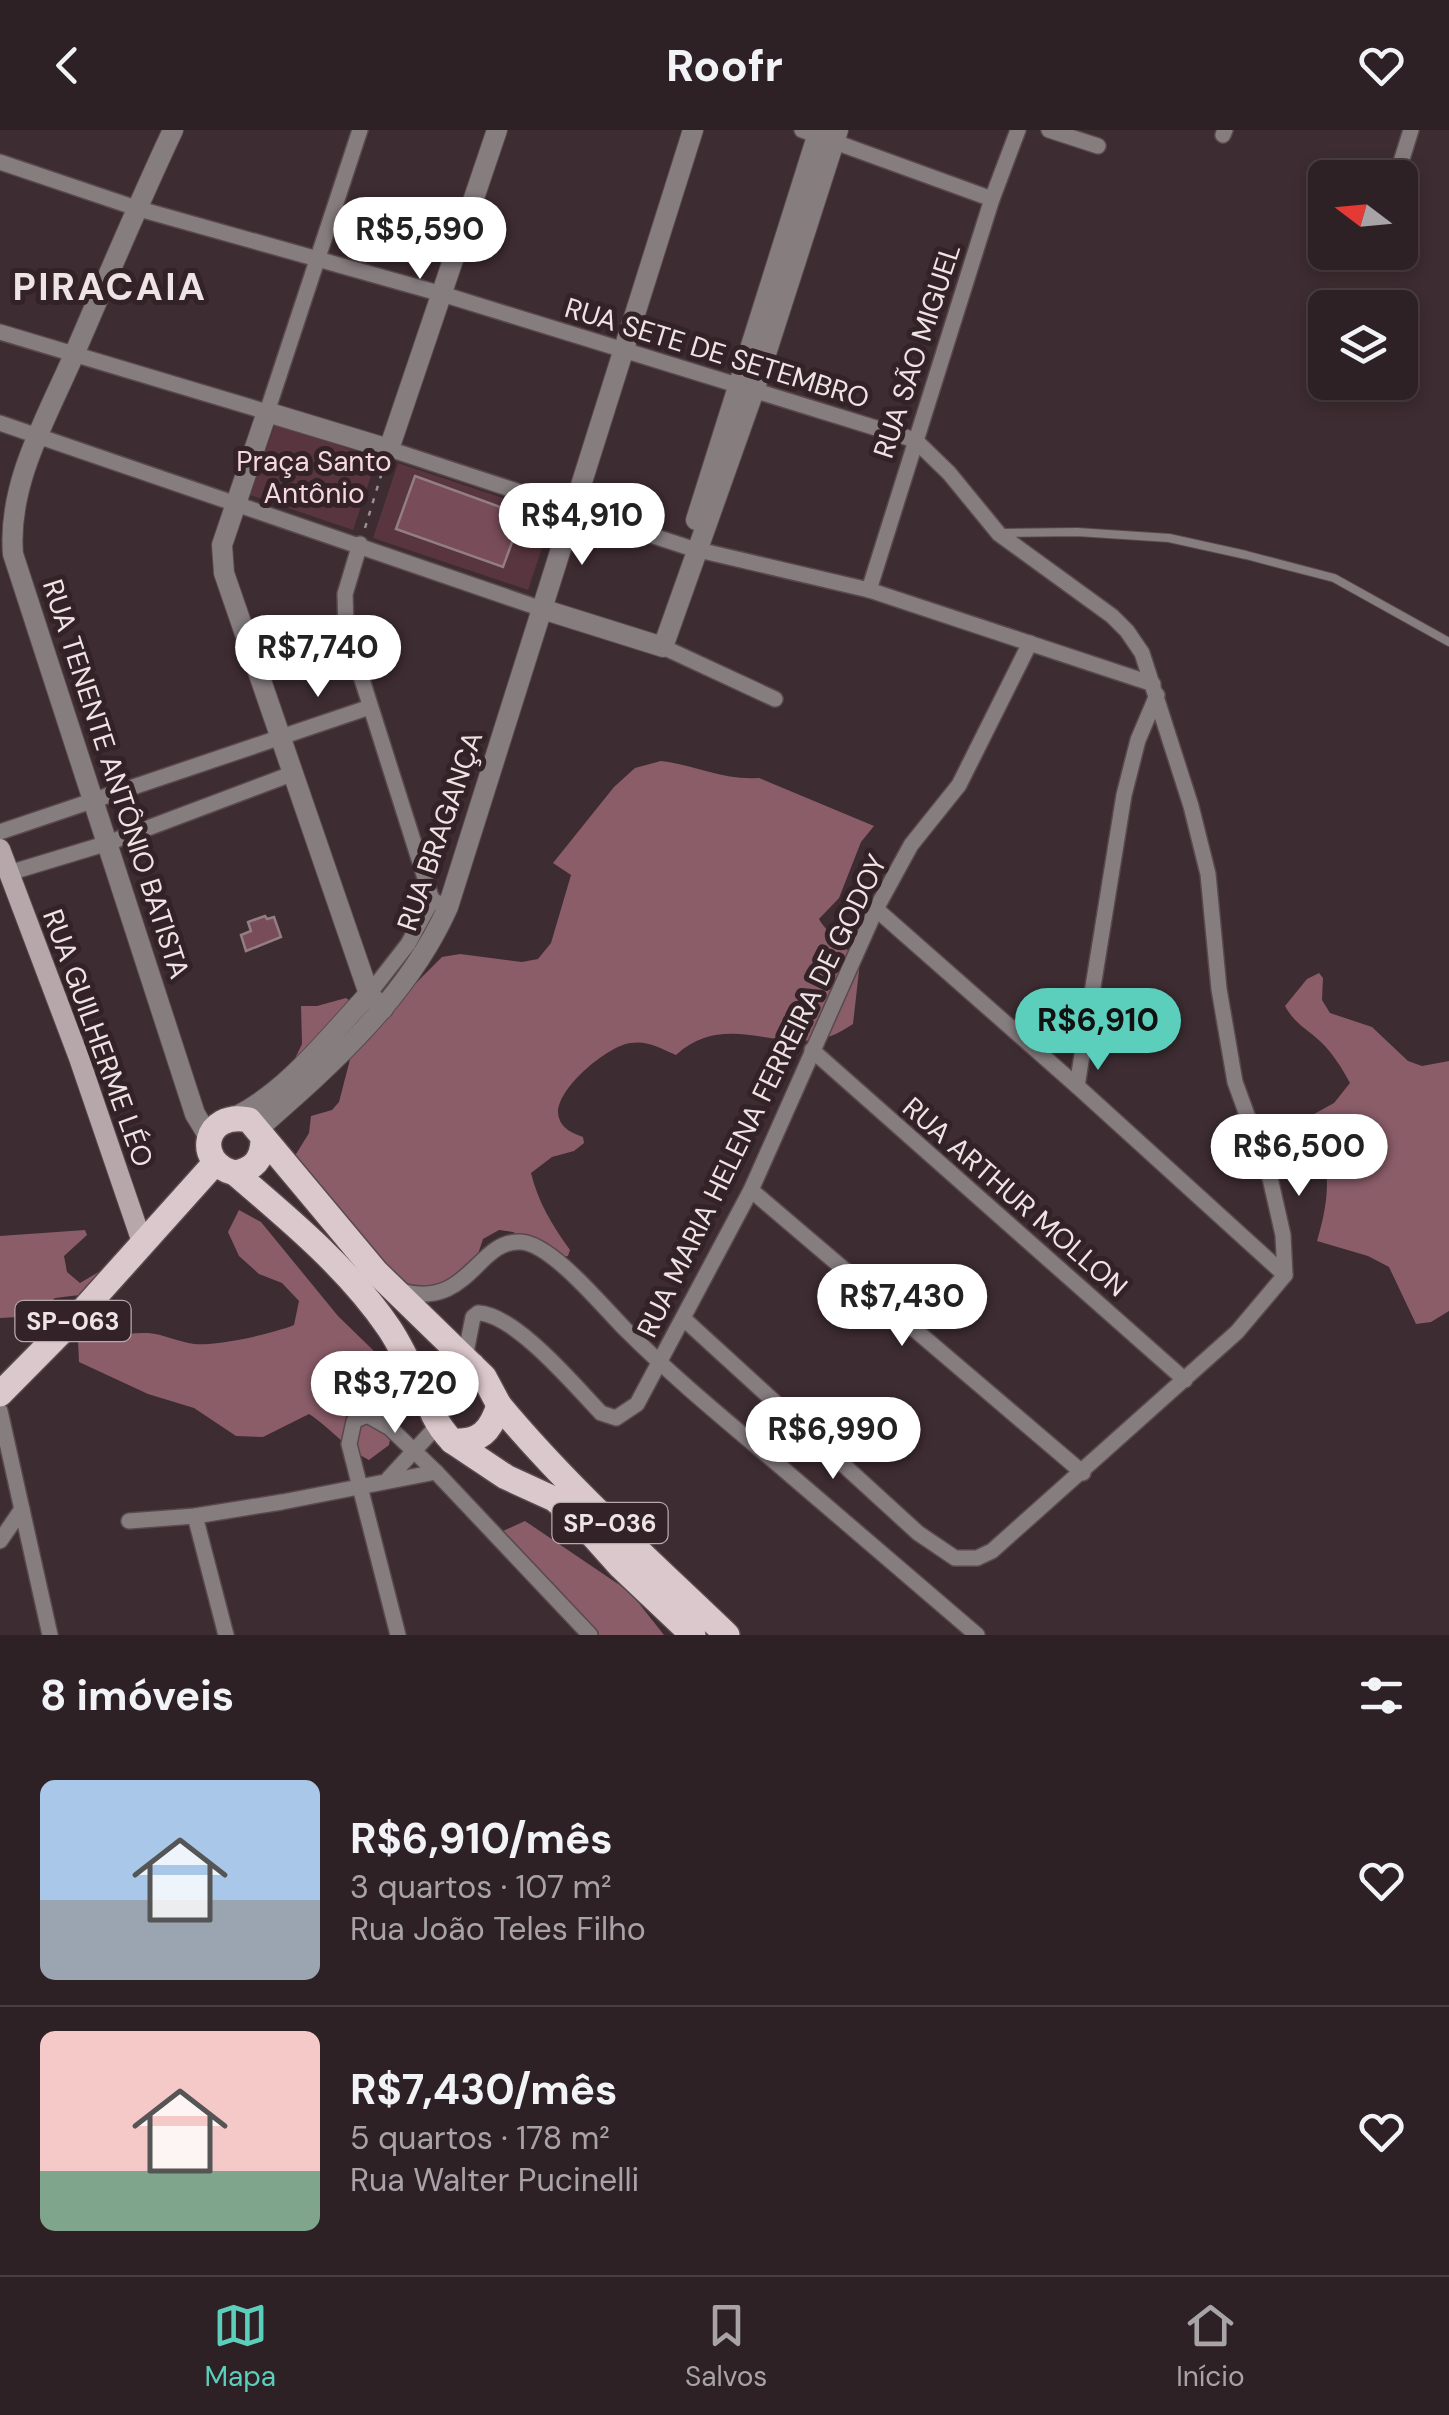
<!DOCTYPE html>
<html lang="pt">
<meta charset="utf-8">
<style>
body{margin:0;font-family:"DM Sans",sans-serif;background:#3a2e32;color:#f1f3f6;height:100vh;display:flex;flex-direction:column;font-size:38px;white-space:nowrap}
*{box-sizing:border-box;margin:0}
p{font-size:32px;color:#a7a3a7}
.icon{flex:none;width:55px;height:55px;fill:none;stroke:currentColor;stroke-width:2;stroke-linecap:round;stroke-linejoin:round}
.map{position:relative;height:1505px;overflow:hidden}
.sheet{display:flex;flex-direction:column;background:#2e2125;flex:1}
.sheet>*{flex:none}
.needle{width:65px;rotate:286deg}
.tools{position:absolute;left:1308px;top:30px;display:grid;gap:20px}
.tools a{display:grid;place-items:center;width:110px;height:110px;border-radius:15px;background:#2e2125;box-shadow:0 5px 15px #0003,0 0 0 2px #493e42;font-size:50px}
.price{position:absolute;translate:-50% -85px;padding:0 22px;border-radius:35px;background:#fff;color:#222;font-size:32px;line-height:65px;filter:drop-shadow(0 2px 5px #0008)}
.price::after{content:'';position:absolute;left:50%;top:60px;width:30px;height:22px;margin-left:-15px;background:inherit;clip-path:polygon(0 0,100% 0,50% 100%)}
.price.selected{background:#5bcebc;color:#111}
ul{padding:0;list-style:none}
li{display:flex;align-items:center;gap:30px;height:250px;padding:0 40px}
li+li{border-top:2px solid #493e42}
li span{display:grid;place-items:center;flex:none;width:280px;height:200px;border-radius:15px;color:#555}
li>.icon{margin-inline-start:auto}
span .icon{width:120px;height:120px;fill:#fffc;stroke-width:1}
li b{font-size:42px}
h2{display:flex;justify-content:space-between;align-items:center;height:120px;padding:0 40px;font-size:42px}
header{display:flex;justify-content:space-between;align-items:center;height:130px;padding:0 40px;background:#2e2125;font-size:45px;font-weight:700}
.tabs{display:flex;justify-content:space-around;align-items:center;height:140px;border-top:2px solid #493e42;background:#2e2125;font-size:28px;color:#a7a3a7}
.tabs a{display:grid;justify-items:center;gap:5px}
.tabs .selected{color:#5bcebc}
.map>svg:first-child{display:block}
.green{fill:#58353f}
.forest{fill:#8a5d69}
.building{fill:#784c59;stroke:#927e83;stroke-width:2.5}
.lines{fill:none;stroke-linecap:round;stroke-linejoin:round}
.service-casing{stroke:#59494e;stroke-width:10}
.minor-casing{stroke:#59494e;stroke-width:18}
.tertiary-casing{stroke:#59494e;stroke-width:22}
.secondary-casing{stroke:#59494e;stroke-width:22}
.primary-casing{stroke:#59494e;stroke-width:28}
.path{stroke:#9b8e91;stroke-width:2.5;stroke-dasharray:5 8;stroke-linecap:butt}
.service{stroke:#867d7f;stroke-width:8}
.minor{stroke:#867d7f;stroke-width:15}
.tertiary{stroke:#867d7f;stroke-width:20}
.secondary{stroke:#b6a7ab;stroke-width:20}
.primary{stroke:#dbc8cc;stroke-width:25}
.labels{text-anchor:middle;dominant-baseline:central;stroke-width:10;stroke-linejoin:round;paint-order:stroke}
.shield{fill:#332227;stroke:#b6a9ac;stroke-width:2.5}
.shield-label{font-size:25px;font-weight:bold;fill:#eee3e5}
.street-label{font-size:28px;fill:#eee3e5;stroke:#332227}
.park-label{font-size:28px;fill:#f7d8e0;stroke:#332227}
.district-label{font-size:38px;font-weight:bold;letter-spacing:2.5px;fill:#eee3e5;stroke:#332227}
</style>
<header><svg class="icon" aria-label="back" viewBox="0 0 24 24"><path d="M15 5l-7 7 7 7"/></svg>Roofr<svg class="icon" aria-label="heart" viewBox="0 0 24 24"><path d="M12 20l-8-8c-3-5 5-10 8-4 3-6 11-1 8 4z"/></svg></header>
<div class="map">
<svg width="1449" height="1505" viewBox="0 0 1449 1505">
<rect width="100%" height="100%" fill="#3d2c31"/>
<g class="green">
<polygon points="275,294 377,328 353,400 250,365"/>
<polygon points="398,333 553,385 528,460 373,408"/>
</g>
<g class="forest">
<path d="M661,631C695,635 726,651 759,648L874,696L861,712L839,768L819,789C825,801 849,820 860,832L853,894C846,898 839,903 831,906C779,925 726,879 676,925C662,919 647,910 631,913C608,915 550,963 559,988C562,999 573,1003 583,1007L584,1013L574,1021L552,1027L531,1043C538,1072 552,1095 570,1120L568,1126L560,1127L513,1102L499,1100L483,1109L475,1133L427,1161L401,1157L293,1029L309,1003L311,986L332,980L339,972L354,914L286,947L302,914L301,876H317L346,868L372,887L381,888L442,827L460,824L522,832L538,829L551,813L571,745L553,733L614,657L635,638Z"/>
<path d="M1319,843L1323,848L1322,870L1330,883L1372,897L1408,931L1422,936L1449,931V1181L1431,1192L1416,1194L1389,1137L1368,1126L1317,1111C1333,1057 1328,1036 1314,984L1334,973L1350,953C1342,938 1333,924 1321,912C1307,899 1295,894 1285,876L1307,849Z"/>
<path d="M239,1080L261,1092L338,1186L375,1222L398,1268L389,1315L369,1330C344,1317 332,1299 309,1284L263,1307L236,1306L194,1278L148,1264L79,1232L78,1210C102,1210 125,1202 148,1203C163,1204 179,1212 194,1214C217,1216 272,1204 294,1195L299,1171L282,1153L259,1144L239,1126L228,1102Z"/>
<polygon points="85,1100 87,1105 64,1126 67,1142 80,1153 107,1137 96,1163 55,1168 36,1186 0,1188 0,1106"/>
<polygon points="525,1391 630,1462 664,1505 590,1505 507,1425 503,1401"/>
</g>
<g class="building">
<polygon points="415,346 522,385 503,437 396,399"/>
<polygon points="265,786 267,789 274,787 281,807 246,821 241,805 251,801 248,792"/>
</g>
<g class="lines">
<defs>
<polyline id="service" points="1003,403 1077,402 1169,408 1246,425 1334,448 1449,512"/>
<g id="minor">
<polyline points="802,0 992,69"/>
<polyline points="1049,0 1098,16"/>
<polyline points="1223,5 1225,0"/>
<polyline points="0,32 136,78 442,164 915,310 949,343 999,404 1112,486 1127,501 1142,523 1191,676 1208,744 1219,859 1235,952 1270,1048 1283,1105 1285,1145 1237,1202 992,1421 977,1428 955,1428 918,1403 684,1189"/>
<polyline points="1396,48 1411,0"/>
<polyline points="0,202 267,282 360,0"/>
<polyline points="0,293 542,479"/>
<polyline points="389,319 690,418 869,460 1153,554"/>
<polyline points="360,414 345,464 346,499 432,770 448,777"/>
<polyline points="869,460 992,69 1018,0"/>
<polyline points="663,517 775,569"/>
<polyline points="0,702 370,577"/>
<polyline points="9,743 108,713 294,643"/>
<polyline points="876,779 1077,956 1285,1145"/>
<polyline points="369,864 408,814 432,770"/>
<polyline points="812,920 1185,1250"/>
<polyline points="1077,956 1124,665 1138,610 1157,565"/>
<polyline points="751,1060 1083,1343"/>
<path d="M401,1161C469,1180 477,1109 521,1112C552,1114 603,1177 625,1199C672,1246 723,1288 774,1331C841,1389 909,1447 977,1505"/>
<path d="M465,1227L473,1187L478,1183C515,1184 575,1256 601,1283L616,1288L637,1274L751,1060L876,779L911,715L959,655L1030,513"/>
<polyline points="0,1281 50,1505"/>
<polyline points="389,1348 437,1296"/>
<polyline points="195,1386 226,1505"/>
<polyline points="129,1391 195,1386 282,1372 436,1342"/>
<polyline points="0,1411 22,1379"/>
<polyline points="398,1505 349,1314 354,1291 367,1285 390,1298 436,1342 590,1505"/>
</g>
<g id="tertiary">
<path d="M173,0C139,72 108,146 76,220C49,284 7,352 13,424L195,984L209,1007"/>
<polyline points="696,390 819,0"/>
<polyline points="542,479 663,517 754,261 838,0"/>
<polyline points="383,879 369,864 224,443 222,415 267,282 389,319 497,0"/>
<path d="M235,987C289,960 328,907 369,864"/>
<path d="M259,998C332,934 408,867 448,777L693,0"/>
</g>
<polyline id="secondary" points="0,719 79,928 143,1115"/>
<g id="primary">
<path d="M263,1011C262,1030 254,1039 235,1043C193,1033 204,980 249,990L376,1142L484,1247L499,1275C491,1301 480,1313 452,1311C421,1279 413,1232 472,1235"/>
<path d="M235,1043C289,1089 349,1139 389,1198C405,1222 416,1249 428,1275"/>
<polyline points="0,1264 84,1179 215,1033"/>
<path d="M499,1275C568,1358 649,1430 727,1505"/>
<polyline points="452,1311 506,1347 554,1369 578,1389 620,1436 693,1505"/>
</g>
</defs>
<use href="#service" class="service-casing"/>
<use href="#minor" class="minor-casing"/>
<use href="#tertiary" class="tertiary-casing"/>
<use href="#secondary" class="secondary-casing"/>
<use href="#primary" class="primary-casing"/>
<polyline class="path" points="365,398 383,339"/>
<use href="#service" class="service"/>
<use href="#minor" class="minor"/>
<use href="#tertiary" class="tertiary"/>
<use href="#secondary" class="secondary"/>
<use href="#primary" class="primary"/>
</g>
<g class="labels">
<g class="shield">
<rect x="15.5" y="1171" width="115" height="40" rx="8"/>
<rect x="552.5" y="1373" width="115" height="40" rx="8"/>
</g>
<g class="shield-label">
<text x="73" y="1191">SP-063</text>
<text x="610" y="1393">SP-036</text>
</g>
<g class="street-label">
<text transform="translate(917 221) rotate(-72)">RUA SÃO MIGUEL</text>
<text transform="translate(717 223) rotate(17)">RUA SETE DE SETEMBRO</text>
<text transform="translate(116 649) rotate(72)">RUA TENENTE ANTÔNIO BATISTA</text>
<text transform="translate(440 701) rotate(-71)">RUA BRAGANÇA</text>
<text transform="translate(98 908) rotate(70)">RUA GUILHERME LÉO</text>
<text transform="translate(762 966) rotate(-64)">RUA MARIA HELENA FERREIRA DE GODOY</text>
<text transform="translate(1015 1067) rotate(41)">RUA ARTHUR MOLLON</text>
</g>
<g class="park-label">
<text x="314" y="331">Praça Santo<tspan x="314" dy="32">Antônio</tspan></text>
</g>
<g class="district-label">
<text x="110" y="157">PIRACAIA</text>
</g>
</g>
</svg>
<div class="tools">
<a><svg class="needle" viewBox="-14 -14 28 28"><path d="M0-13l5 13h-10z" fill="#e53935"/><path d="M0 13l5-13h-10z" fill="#a7a3a7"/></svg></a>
<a><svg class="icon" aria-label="layers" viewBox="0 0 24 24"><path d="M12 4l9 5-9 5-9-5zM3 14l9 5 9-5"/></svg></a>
</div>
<b class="price" style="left:420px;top:152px">R$5,590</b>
<b class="price" style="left:582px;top:438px">R$4,910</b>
<b class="price" style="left:318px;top:570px">R$7,740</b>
<b class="price selected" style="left:1098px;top:943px">R$6,910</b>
<b class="price" style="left:1299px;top:1069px">R$6,500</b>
<b class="price" style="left:902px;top:1219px">R$7,430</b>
<b class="price" style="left:395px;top:1306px">R$3,720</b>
<b class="price" style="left:833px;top:1352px">R$6,990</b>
</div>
<section class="sheet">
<h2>8 imóveis<svg class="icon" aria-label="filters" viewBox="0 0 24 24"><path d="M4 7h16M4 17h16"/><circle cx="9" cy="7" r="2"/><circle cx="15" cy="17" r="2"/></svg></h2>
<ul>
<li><span style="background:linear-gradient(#a9c7e8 60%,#9aa5b1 0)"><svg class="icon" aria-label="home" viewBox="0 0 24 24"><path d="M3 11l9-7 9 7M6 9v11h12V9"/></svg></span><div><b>R$6,910/mês</b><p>3 quartos · 107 m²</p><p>Rua João Teles Filho</p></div><svg class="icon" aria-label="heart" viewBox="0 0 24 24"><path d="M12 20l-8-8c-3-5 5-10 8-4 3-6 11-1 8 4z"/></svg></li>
<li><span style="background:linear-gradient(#f6c9c9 70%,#7fa58c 0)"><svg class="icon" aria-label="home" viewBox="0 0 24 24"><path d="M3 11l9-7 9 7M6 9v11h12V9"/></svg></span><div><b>R$7,430/mês</b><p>5 quartos · 178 m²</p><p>Rua Walter Pucinelli</p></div><svg class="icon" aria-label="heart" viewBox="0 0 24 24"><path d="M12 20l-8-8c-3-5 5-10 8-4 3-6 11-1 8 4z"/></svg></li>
</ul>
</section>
<nav class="tabs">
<a class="selected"><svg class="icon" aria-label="map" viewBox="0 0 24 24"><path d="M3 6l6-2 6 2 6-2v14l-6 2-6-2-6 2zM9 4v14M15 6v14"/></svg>Mapa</a>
<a><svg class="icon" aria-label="saved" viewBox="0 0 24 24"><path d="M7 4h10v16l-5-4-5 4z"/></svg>Salvos</a>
<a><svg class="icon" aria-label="home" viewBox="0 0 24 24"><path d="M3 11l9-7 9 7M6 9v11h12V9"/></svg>Início</a>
</nav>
